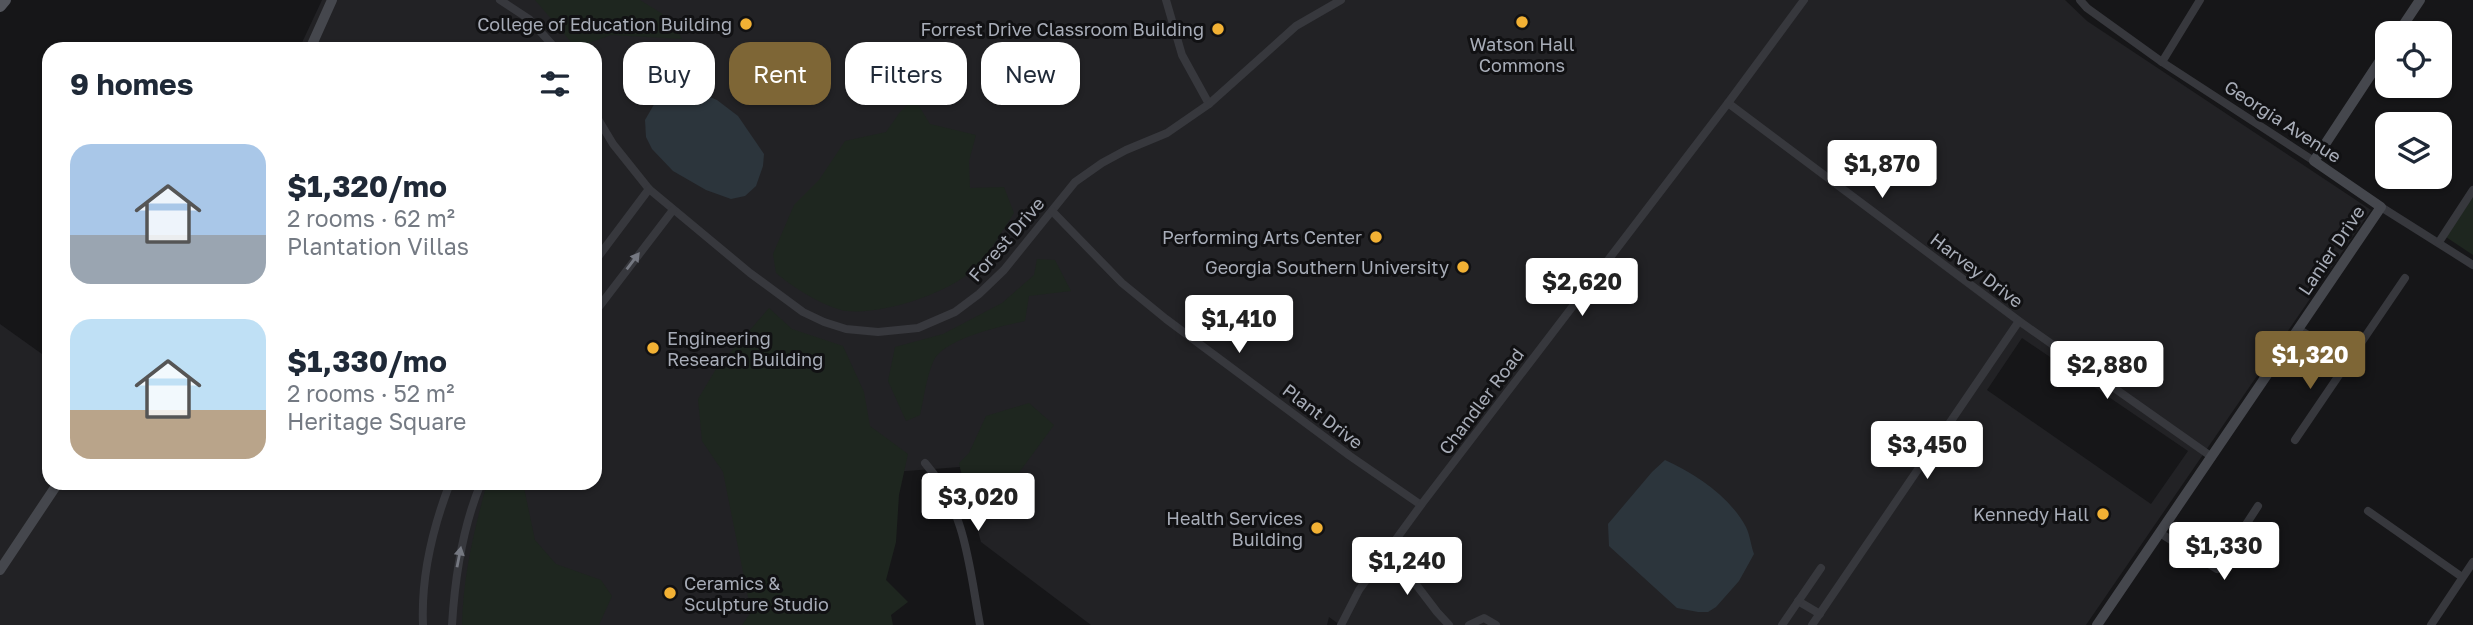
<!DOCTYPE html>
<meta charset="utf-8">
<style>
body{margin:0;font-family:"Golos Text",sans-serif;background:#f6f6f7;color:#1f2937;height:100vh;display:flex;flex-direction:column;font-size:26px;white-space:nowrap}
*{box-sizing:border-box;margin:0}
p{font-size:23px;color:#747a83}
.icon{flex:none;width:38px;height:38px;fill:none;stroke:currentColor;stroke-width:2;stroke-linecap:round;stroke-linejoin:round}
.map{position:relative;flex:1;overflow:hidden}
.side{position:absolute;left:42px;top:42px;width:560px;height:448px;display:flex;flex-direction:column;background:#fff;border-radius:21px;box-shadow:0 2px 5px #0004}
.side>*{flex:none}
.hud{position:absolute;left:623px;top:42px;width:665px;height:63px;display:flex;gap:14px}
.buttons{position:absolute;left:2375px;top:21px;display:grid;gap:14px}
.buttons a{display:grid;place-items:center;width:77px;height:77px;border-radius:14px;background:#fff;box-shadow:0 2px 5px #0004;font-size:35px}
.price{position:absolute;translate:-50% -60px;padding:0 16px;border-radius:7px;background:#fff;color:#222;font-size:23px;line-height:46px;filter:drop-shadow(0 2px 4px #0008)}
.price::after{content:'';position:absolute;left:50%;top:42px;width:21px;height:16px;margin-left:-10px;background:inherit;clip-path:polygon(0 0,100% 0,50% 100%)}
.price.selected{background:#7e6636;color:#fff}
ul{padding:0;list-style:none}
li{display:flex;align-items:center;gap:21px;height:175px;padding:0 28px}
li span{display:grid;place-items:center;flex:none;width:196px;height:140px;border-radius:21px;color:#555}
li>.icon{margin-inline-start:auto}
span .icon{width:84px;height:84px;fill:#fffc;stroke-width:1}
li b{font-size:30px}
h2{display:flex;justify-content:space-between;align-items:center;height:84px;padding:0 28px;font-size:30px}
.chip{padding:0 24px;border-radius:21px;background:#fff;box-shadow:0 2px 5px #0004;font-size:24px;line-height:63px}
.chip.selected{background:#7e6636;color:#fff}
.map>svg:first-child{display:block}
.built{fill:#222225;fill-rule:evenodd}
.green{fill:#1e261f}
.water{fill:#2c353c}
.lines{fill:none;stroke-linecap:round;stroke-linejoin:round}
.street{stroke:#37383d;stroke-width:8}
.secondary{stroke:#45474d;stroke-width:10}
.primary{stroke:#53555c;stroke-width:12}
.oneway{fill:#757881}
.poi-dot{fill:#f2b134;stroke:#111113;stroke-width:2.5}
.labels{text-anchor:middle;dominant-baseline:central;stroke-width:6;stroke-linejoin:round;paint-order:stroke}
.poi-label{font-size:18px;fill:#a8adb8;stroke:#111113;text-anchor:end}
.street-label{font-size:18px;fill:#a8adb8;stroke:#111113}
</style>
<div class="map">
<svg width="2473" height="625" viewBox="0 0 2473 625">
<rect width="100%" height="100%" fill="#161618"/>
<path class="built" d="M322,0H2065L2087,21L2371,210L2086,625H1340L1329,617L1327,625H1091L981,542L960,467L825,477L819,625H0V324L49,359V483H595V49H299ZM2022,338L2188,451L2151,504L1987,390Z"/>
<g class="green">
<polygon points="535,0 640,0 661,13 676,28 682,39 611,35 581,46 571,42"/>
<path d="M914,98L930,124L976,135L969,161L970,188L1004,187L1014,213C1002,231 988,256 973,270C947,294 881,315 847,311C827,309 791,286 776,273L773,254L794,205L819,180L845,141L886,132L900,112Z"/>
<polygon points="2473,197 2473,255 2446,237"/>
<path d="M1037,259L1055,260L1071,291L1029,296L1025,321C1002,326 942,339 933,362C926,379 924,398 920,415L906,421L888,381L895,347L943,334L1002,303L1034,275Z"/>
<polygon points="769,308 792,329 843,346 864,392 870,426 908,454 899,495 896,542 886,580 908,602 891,615 893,625 742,625 751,612 723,472 702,441 698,399 716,369"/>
<polygon points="1029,403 1054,425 980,526 970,510 959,463 969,453 986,416"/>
<path d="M487,483H523L535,540L556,564L601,580L612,596L599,625H462C463,576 474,530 487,483Z"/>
</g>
<g class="water">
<polygon points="695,91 717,100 738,116 764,154 763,166 756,186 745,196 731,199 706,190 673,171 652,149 646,137 645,120 656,101 664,96"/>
<path d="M1665,460C1696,474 1730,497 1746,527C1750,535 1751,546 1754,554L1739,581L1716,607L1708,612H1698L1677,608L1609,546L1608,524L1652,472Z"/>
</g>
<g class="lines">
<g class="street">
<polyline points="500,0 529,19 556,49"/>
<polyline points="1166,0 1182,55 1209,104"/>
<polyline points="2080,0 2087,8 2162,62 2314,161"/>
<polyline points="2162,62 2200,0"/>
<polyline points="1728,103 2019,321 2212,457"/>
<polyline points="595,114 613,144 649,189 750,273 803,312 824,322 846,329 878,332 918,328 955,312 979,294 1004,270 1075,182 1102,163 1126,150 1167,133 1209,104 1296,26 1341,0"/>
<polyline points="2381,207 2473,265"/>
<polyline points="1052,211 1122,283 1166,319 1350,456 1421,505"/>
<polyline points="2439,242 2473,190"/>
<polyline points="595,261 649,189"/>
<polyline points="595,312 673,210"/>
<polyline points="2298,329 2348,359"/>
<polyline points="2295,440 2405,278"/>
<path d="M925,463C966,510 969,566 980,625"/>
<polyline points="2368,511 2462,577"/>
<polyline points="2160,533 2217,569 2258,506"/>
<polyline points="1389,549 1437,612 1449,625"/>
<polyline points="1798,601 1820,614"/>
<path d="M423,625C421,578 433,527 450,483"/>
<path d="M452,625C455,576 462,528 481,483"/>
<polyline points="1341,625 1359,590 1421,505 1728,103 1804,0"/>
<polyline points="1469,625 1484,618 1496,625"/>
<polyline points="1782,625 1821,568"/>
<polyline points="1812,625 2019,321"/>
<polyline points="2431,625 2473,562"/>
</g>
<g class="secondary">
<polyline points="2398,33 2420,0"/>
<polyline points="310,49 332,0"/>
<polyline points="0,570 58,483"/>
<polyline points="2097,625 2381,207 2314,161 2387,50"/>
</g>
<polyline class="primary" points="0,6 5,0"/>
</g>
<defs><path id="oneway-solid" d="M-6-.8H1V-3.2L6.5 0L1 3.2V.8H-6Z" transform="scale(1.75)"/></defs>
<g class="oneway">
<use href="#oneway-solid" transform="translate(633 261) rotate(-53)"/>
<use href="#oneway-solid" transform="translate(459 557) rotate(-79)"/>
</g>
<g class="poi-dot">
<circle cx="1522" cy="22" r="7"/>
<circle cx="746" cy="24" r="7"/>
<circle cx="1218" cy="29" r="7"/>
<circle cx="1376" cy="237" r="7"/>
<circle cx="1463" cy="267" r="7"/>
<circle cx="653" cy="348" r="7"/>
<circle cx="2103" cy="514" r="7"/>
<circle cx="1317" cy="528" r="7"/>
<circle cx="670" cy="593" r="7"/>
</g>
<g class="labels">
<g class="poi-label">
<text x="732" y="24">College of Education Building</text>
<text x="1204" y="29">Forrest Drive Classroom Building</text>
<text x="1522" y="44" text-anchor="middle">Watson Hall<tspan x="1522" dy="21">Commons</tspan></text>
<text x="1362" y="237">Performing Arts Center</text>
<text x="1449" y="267">Georgia Southern University</text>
<text x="667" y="338" text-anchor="start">Engineering<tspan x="667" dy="21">Research Building</tspan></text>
<text x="2089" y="514">Kennedy Hall</text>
<text x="1303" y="518">Health Services<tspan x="1303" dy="21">Building</tspan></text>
<text x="684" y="583" text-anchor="start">Ceramics &amp;<tspan x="684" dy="21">Sculpture Studio</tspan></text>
</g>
<g class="street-label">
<text transform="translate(2283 121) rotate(33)">Georgia Avenue</text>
<text transform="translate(1006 239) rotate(-49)">Forest Drive</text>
<text transform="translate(2331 250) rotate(-56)">Lanier Drive</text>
<text transform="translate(1977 270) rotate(37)">Harvey Drive</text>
<text transform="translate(1481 401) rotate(-53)">Chandler Road</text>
<text transform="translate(1323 416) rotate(37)">Plant Drive</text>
</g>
</g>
</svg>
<div class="buttons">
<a><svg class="icon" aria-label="locate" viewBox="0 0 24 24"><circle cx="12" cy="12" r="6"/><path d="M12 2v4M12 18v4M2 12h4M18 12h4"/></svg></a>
<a><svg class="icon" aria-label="layers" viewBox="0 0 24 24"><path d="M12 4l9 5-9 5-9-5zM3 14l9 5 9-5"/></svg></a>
</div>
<b class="price" style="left:1882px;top:200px">$1,870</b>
<b class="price" style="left:1582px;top:318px">$2,620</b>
<b class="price" style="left:1239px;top:355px">$1,410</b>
<b class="price selected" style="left:2310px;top:391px">$1,320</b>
<b class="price" style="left:2107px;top:401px">$2,880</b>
<b class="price" style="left:1927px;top:481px">$3,450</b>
<b class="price" style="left:978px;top:533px">$3,020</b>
<b class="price" style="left:2224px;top:582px">$1,330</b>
<b class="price" style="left:1407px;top:597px">$1,240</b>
<div class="hud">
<a class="chip">Buy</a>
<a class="chip selected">Rent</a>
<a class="chip">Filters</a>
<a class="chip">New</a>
</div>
<section class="side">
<h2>9 homes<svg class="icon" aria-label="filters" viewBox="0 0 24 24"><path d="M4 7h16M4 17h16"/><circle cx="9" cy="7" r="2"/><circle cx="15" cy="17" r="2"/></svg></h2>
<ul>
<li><span style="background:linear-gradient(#a9c7e8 65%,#9aa5b1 0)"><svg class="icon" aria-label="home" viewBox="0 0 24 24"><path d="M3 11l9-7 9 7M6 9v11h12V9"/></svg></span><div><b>$1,320/mo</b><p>2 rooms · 62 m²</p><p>Plantation Villas</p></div></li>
<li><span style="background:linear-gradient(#bfe0f5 65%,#b9a48a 0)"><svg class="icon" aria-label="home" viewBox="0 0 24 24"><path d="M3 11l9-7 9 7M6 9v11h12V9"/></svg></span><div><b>$1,330/mo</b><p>2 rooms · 52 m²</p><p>Heritage Square</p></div></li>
</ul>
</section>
</div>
